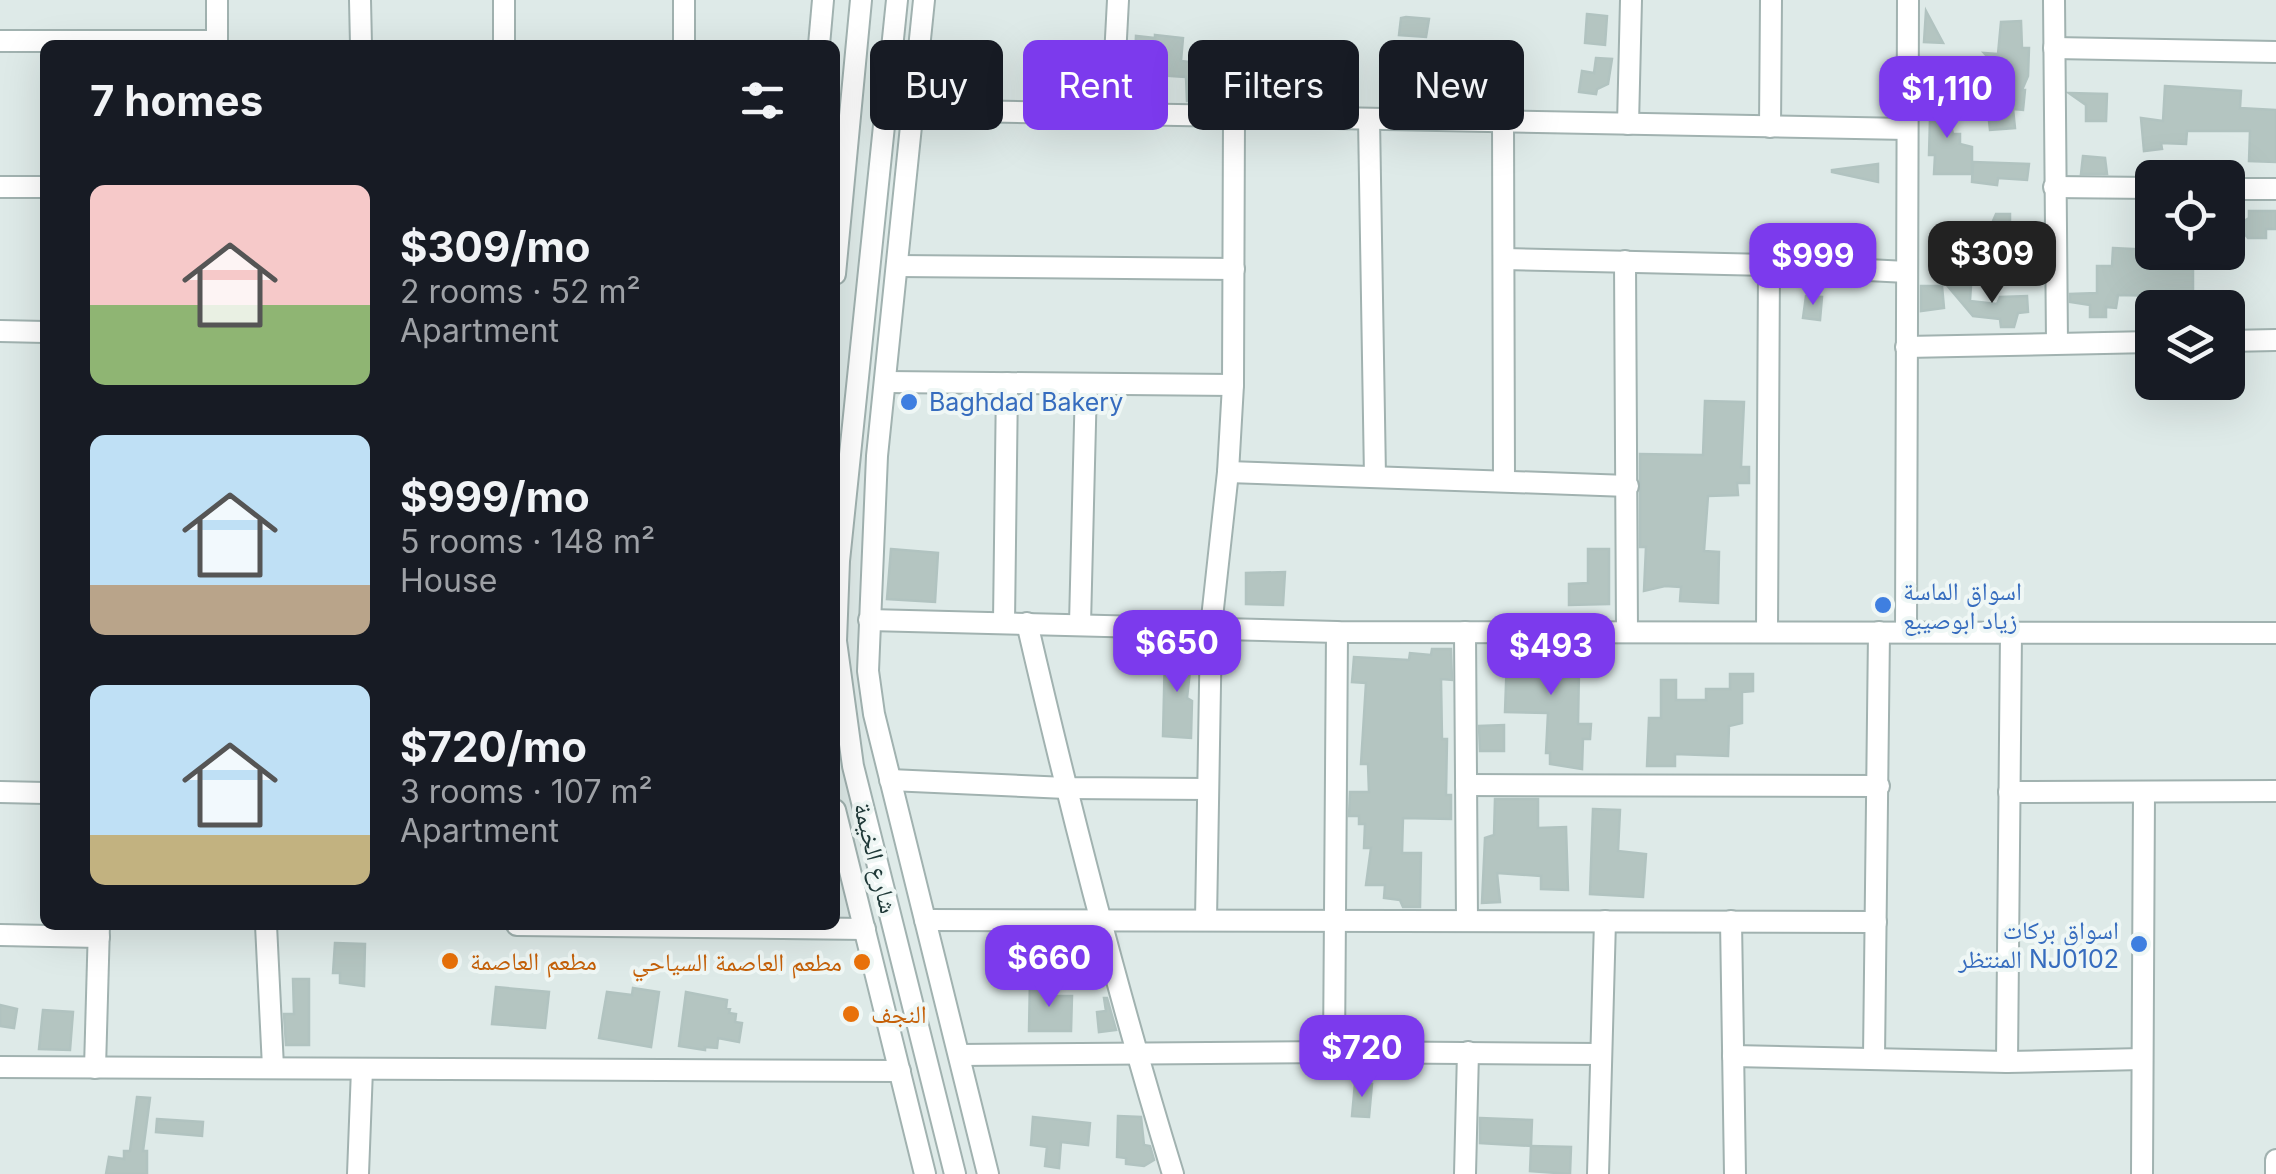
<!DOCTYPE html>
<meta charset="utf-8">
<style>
body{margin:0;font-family:Inter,"Noto Naskh Arabic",sans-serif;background:#20242c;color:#f1f3f6;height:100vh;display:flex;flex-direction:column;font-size:38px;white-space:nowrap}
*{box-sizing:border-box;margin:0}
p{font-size:32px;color:#9ea1a6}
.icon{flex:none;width:55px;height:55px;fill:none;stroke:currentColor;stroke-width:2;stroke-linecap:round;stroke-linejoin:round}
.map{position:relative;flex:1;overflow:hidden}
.panel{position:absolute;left:40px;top:40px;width:800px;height:890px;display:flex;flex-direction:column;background:#171b24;border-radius:15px;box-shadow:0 10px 40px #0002}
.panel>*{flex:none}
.guide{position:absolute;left:870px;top:40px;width:950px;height:90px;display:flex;gap:20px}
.fabs{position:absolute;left:2135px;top:160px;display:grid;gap:20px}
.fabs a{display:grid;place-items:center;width:110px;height:110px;border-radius:15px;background:#171b24;box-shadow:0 10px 40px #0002;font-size:50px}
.price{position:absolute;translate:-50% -85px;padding:0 22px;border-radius:20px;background:#7c3aed;color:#fff;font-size:32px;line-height:65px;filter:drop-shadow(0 2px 5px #0008)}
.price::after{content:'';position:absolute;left:50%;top:60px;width:30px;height:22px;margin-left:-15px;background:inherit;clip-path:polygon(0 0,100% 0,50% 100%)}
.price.current{background:#222;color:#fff}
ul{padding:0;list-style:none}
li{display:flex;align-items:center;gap:30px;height:250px;padding:0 50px}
li span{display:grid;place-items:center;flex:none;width:280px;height:200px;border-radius:15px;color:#555}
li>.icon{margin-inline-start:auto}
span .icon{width:120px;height:120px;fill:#fffc;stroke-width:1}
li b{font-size:42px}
h2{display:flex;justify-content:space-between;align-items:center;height:120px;padding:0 50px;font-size:42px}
.chip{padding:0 35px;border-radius:15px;background:#171b24;box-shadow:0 10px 40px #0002;font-size:35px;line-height:90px}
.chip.current{background:#7c3aed;color:#fff}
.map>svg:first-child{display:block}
.building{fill:#b4c5c1;stroke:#b1c3c0;stroke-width:2.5}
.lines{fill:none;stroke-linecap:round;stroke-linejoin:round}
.minor-casing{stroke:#a1b2b0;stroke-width:24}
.minor{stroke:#fff;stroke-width:20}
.shop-dot{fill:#3f7fe0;stroke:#eff7f5;stroke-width:4}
.food-dot{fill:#e8710a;stroke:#eff7f5;stroke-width:4}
.labels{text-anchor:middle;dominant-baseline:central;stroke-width:8;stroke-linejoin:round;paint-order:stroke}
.shop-label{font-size:25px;fill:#366cbe;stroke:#eff7f5;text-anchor:start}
.street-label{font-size:25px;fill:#203a39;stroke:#eff7f5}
.food-label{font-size:25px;fill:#c56008;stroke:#eff7f5;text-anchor:start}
</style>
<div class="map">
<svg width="2276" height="1174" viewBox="0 0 2276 1174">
<rect width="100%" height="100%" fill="#deeae8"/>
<g class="building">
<polygon points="1926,11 1943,43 1924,42"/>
<polygon points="1587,14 1607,16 1605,45 1585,43"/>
<polygon points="1406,17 1429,19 1426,37 1399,35 1401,18"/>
<polygon points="2021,21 2022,48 2029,48 2028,76 2022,90 2025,90 2023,110 2013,109 2015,128 1990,130 1987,102 2008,103 2010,81 1984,53 1998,54 2001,22"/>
<polygon points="1155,35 1183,38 1181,61 1209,64 1208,72 1230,75 1229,102 1187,101 1186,77 1155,75 1153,86 1134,83 1136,36 1155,38"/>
<polygon points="1596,58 1612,59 1608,84 1597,89 1596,94 1579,92 1582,71 1594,73"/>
<polygon points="1936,78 1940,78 1953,134 1960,134 1960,144 1972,147 1972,174 1934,174 1935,155 1929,155 1930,119 1933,119"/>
<polygon points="1414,82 1428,84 1426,106 1412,106"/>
<polygon points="2165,86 2241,91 2240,108 2276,110 2276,162 2249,161 2250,131 2187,131 2186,144 2161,143 2162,149 2144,151 2141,118 2163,121"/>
<polygon points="2069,93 2107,94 2106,121 2086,121 2086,105"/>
<polygon points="2083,156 2105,158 2107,174 2081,174"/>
<polygon points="1973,162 2029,164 2027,180 1998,178 1997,185 1972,182"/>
<polygon points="1878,164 1878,182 1832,172 1832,170"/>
<polygon points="2249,211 2276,211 2276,229 2266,229 2266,238 2248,238 2243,232 2244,221 2249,218"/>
<polygon points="1996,214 2010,214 2010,264 2007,270 1993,270 1993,228 1990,228"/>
<polygon points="1850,239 1850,255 1834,255 1834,240"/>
<polygon points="2113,248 2193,252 2193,301 2162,301 2162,296 2118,295 2116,308 2106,307 2106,317 2090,317 2090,305 2070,302 2070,294 2097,293 2097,266 2112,266"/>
<polygon points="1946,284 1971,285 1970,301 1997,304 2000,297 2027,296 2028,312 2018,313 2014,327 2001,327 2000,319 1973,316"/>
<polygon points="1921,286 1942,286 1944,308 1921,311"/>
<polygon points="1806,296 1822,297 1820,320 1803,318"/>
<polygon points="1705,401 1744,402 1741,467 1749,467 1749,483 1737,483 1738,495 1708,496 1704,551 1719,552 1718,603 1680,601 1681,587 1665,586 1644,591 1646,547 1640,547 1640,454 1703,455"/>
<polygon points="891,549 938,553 935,602 887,599"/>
<polygon points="1588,549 1609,549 1609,604 1569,605 1569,584 1588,583"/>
<polygon points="1285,572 1283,605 1246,604 1246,573"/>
<polygon points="1563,646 1583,646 1582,654 1593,655 1592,672 1579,671 1578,724 1591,724 1590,739 1583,739 1582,769 1550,764 1550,753 1546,753 1548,713 1505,712 1507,657 1517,657 1517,647 1531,647 1531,655 1563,656"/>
<polygon points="1432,649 1451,649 1452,680 1441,679 1442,739 1447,739 1446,795 1451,795 1451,819 1403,818 1402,853 1421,853 1420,907 1403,907 1400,900 1384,898 1385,885 1366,885 1371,848 1364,848 1365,824 1359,824 1359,816 1349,816 1350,792 1369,792 1368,764 1361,764 1366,683 1352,682 1354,657 1409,660 1410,653 1431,655"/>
<polygon points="1165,651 1192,653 1187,698 1192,701 1191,738 1163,736"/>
<polygon points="1730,674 1753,674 1753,691 1742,692 1742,723 1729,726 1728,756 1675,754 1675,766 1647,766 1649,718 1661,718 1661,680 1676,680 1676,700 1706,700 1706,689 1730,689"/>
<polygon points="1504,725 1504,751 1480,751 1479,726"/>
<polygon points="1495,799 1538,799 1538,828 1566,827 1568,890 1541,889 1541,876 1497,873 1500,902 1482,903 1485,838 1494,835"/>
<polygon points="1593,809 1620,810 1618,851 1646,854 1643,897 1590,894"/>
<polygon points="335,943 365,944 364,986 340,983 340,973 333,973"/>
<polygon points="293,979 309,979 309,1045 286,1045 284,1014 294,1014"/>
<polygon points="1030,979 1044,979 1044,996 1072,996 1071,1031 1029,1031"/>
<polygon points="496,987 549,992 545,1028 492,1024"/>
<polygon points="633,988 659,992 651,1047 599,1038 607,992 632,995"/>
<polygon points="686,992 727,1000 726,1008 730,1009 729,1013 736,1014 735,1022 742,1023 739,1042 718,1038 717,1048 705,1047 705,1050 679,1046"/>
<polygon points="1104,998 1107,998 1116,1030 1099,1032 1097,1012 1106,1011"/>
<polygon points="0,1005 17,1009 14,1028 0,1026"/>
<polygon points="43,1010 73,1012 70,1050 39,1049"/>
<polygon points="1355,1083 1372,1084 1369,1117 1352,1116"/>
<polygon points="137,1097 150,1098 143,1151 147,1151 147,1174 106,1174 109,1157 124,1159 124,1151 130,1151"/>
<polygon points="1118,1116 1141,1117 1144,1145 1150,1146 1154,1160 1144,1166 1126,1164 1126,1158 1117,1157"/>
<polygon points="1033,1117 1090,1123 1088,1145 1061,1142 1059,1168 1045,1166 1047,1147 1031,1145"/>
<polygon points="1480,1118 1532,1120 1531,1146 1480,1143"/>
<polygon points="157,1119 203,1122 202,1136 156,1132"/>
<polygon points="1531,1146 1571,1147 1570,1174 1530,1171"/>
</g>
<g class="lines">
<defs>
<g id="minor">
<polyline points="217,0 217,45"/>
<polyline points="360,0 361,45"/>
<polyline points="504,0 504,45"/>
<polyline points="897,0 839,561 836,641 853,766 955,1174"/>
<polyline points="924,0 877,456 868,671 874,714 988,1174"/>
<polyline points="2054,0 2057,343"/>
<polyline points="0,41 217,41"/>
<polyline points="684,45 684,0"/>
<polyline points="819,45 823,0"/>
<polyline points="2054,48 2276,52"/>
<polyline points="913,110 1907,129"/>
<polyline points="1112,114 1118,0"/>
<polyline points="1369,119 1375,477"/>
<polyline points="1503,121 1504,481"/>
<polyline points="1628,124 1631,0"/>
<polyline points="1770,127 1771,0"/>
<polyline points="0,187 45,187"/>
<polyline points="2054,187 2152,188"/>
<polyline points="2228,189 2276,189"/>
<polyline points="1504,259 1769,265 1907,272"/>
<polyline points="1625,261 1627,632"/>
<polyline points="897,266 1234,269"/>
<polyline points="835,274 861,0"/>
<polyline points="0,331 45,332"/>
<polyline points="2228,341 2276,340"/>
<polyline points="1906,347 2152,342"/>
<polyline points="886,382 1233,385"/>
<polyline points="1228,472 1628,486"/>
<polyline points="869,620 1337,632 2276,633"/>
<polyline points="1004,622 1007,383"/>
<path d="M1027,623C1070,808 1117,992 1173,1174"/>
<polyline points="1080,624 1086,384"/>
<polyline points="1465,632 1467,921"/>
<polyline points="1767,632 1769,265"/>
<polyline points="1906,632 1908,0"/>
<polyline points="890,780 1066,788 1208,789"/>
<polyline points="1466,785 1879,786"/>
<polyline points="0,792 45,793"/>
<polyline points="2009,792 2276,791"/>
<polyline points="835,810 925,1174"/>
<polyline points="925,920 1876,922"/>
<polyline points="1206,920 1211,627 1228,472 1233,385 1234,116"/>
<polyline points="1731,921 1735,1174"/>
<polyline points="266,925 273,1067"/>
<polyline points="517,925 865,929"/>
<polyline points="0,935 99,937"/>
<polyline points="1334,1052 1337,632"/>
<polyline points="959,1055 1334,1052 1601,1054"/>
<polyline points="1733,1056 2007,1062 2142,1059"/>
<polyline points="1874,1057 1879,632"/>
<polyline points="2007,1062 2011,632"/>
<polyline points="0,1067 900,1071"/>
<polyline points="95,1068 99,925"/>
<polyline points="358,1174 362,1069"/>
<polyline points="1465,1174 1468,1052"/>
<polyline points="1598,1174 1605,921"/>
<polyline points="2142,1174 2144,792"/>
<polyline points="2276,1174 2276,1160"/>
</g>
</defs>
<use href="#minor" class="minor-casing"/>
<use href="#minor" class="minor"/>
</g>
<g class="shop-dot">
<circle cx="909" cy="402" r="10"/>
<circle cx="1883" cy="605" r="10"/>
<circle cx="2139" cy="944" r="10"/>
</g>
<g class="food-dot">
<circle cx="450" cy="961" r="10"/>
<circle cx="862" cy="962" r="10"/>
<circle cx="851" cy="1014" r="10"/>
</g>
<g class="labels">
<g class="shop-label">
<text x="929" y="402">Baghdad Bakery</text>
<text x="1903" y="591">اسواق الماسة<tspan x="1903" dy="29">زياد ابوصيبع</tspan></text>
<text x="2119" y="930" text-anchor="end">اسواق بركات<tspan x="2119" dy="29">المنتظر NJ0102</tspan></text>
</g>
<g class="street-label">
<text transform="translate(876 858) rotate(76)">شارع الخيمة</text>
</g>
<g class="food-label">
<text x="470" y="961">مطعم العاصمة</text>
<text x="842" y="962" text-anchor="end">مطعم العاصمة السياحي</text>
<text x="871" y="1014">النجف</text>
</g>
</g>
</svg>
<div class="fabs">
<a><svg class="icon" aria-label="locate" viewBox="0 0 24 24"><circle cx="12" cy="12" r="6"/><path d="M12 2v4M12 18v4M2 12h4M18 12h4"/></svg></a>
<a><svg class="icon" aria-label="layers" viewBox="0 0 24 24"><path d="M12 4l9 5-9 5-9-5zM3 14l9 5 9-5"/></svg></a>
</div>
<b class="price" style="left:1947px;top:141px">$1,110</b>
<b class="price current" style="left:1992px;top:306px">$309</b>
<b class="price" style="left:1813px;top:308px">$999</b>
<b class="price" style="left:1177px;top:695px">$650</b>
<b class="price" style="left:1551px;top:698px">$493</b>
<b class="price" style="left:1049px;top:1010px">$660</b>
<b class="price" style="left:1362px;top:1100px">$720</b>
<div class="guide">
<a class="chip">Buy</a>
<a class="chip current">Rent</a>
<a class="chip">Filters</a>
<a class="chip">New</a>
</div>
<section class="panel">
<h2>7 homes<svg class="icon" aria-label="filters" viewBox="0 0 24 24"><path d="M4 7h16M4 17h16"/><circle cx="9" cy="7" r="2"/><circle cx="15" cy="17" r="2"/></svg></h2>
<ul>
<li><span style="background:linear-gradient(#f6c9c9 60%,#8fb573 0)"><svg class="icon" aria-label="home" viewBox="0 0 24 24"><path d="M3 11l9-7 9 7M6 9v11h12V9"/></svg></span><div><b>$309/mo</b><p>2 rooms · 52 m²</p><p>Apartment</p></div></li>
<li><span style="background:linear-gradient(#bfe0f5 75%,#b9a48a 0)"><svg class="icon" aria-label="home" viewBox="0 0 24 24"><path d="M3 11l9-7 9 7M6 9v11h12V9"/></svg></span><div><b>$999/mo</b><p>5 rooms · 148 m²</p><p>House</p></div></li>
<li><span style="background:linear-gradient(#bfe0f5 75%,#c2b280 0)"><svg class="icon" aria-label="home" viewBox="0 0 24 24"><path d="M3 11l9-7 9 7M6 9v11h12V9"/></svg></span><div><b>$720/mo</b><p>3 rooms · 107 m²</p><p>Apartment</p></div></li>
</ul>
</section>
</div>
